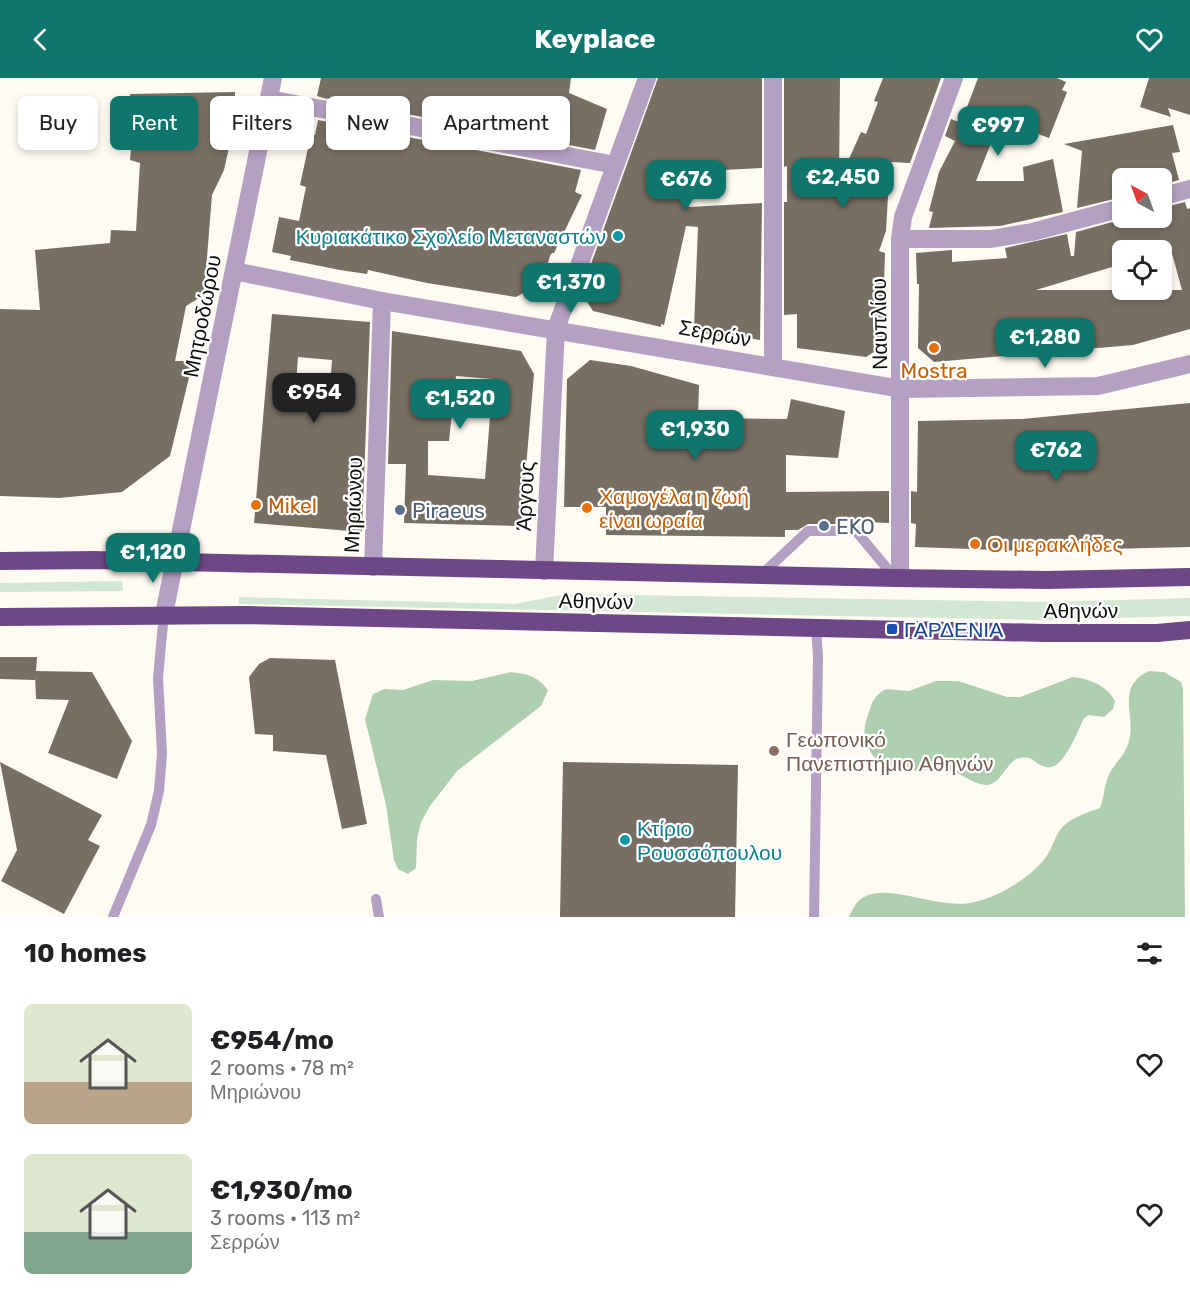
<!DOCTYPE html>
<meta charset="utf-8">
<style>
body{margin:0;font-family:Rubik,sans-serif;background:#f6f6f6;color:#202124;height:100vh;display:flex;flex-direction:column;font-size:22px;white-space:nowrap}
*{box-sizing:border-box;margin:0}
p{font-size:20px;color:#757577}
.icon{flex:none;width:33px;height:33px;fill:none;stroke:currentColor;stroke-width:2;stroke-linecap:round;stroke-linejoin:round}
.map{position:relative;height:839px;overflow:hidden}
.details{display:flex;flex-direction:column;background:#fff;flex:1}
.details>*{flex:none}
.top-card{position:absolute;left:18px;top:18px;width:600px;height:54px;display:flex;gap:12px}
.needle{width:39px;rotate:319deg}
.buttons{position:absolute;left:1112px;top:90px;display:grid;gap:12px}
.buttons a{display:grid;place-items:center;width:60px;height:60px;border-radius:9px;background:#fff;box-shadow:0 3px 9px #0003;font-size:30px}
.price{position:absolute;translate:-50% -51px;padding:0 14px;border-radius:12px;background:#0f766e;color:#fff;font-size:20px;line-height:39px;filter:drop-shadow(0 2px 3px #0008)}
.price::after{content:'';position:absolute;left:50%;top:36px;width:18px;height:14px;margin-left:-9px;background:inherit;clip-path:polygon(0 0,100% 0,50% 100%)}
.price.active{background:#222;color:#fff}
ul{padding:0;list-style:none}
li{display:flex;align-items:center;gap:18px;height:150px;padding:0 24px}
li span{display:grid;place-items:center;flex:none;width:168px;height:120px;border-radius:9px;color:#555}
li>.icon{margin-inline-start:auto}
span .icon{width:72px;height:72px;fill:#fffc;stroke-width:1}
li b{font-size:26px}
h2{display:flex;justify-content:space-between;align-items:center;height:72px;padding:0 24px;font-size:26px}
.tag{padding:0 21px;border-radius:9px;background:#fff;box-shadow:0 3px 9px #0003;font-size:21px;line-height:54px}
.tag.active{background:#0f766e;color:#fff}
header{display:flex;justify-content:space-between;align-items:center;height:78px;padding:0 24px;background:#0f766e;color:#fff;font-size:27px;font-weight:700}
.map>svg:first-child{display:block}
.green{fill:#d2e8d4}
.forest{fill:#adcfb0}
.building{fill:#786f64;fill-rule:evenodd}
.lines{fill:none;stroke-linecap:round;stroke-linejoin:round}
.service{stroke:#b4a0c2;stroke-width:10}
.minor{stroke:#b4a0c2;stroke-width:18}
.tertiary{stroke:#b4a0c2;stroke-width:18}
.trunk{stroke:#6e4786;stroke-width:18}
.culture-dot{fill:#0f9aa8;stroke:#fff;stroke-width:2}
.food-dot{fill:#e8710a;stroke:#fff;stroke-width:2}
.service-dot{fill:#5c6f8a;stroke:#fff;stroke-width:2}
.transit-dot{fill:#1a4fb4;stroke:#fff;stroke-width:2}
.education-dot{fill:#8d6e63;stroke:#fff;stroke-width:2}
.labels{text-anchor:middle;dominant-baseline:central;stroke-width:4.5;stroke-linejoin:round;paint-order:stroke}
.culture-label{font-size:21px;fill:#0d838f;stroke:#fff;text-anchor:end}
.street-label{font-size:21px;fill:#100d09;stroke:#fff}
.food-label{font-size:21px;fill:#c56008;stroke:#fff;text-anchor:start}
.service-label{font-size:21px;fill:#4e5e75;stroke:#fff;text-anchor:start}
.transit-label{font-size:21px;fill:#164399;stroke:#fff;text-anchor:start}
.education-label{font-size:21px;fill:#785e54;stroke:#fff;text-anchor:start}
</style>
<header><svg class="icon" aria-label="back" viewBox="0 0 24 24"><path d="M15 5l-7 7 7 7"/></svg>Keyplace<svg class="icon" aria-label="heart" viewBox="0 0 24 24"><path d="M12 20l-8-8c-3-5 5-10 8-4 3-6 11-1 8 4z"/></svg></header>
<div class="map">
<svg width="1190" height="839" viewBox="0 0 1190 839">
<rect width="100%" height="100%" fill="#fffaf2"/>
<g class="green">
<polygon points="122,503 123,513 0,514 0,505"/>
<polygon points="566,516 1045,524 1190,520 1190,538 1042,542 239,526 239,519 515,526"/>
</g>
<g class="forest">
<path d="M1149,593L1164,594L1181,604L1183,611L1185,839H849C853,831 856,822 866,818C895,806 939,833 975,824C999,818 1026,802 1042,784C1051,775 1053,762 1060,752C1069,740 1086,735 1100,730C1104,720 1104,709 1108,699C1113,686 1126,677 1129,663C1136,636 1115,609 1149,593Z"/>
<path d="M511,594C528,596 537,598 548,612L541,628L457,693L430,728L421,744L417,761L416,790L408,796L398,791L394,782L386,727L365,641L373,616L384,611L403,612L433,602L472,603Z"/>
<path d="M1073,599C1089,601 1107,607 1115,623L1113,631L1104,639L1089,637L1084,640C1078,652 1063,694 1046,689C1032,686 1035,676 1016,681C1006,687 1002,702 991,706C978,711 961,694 948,692C922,688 884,705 869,671C864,661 863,651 867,640C871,628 873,617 886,611L909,613L936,603H958L1007,619H1020Z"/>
</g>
<g class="building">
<polygon points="321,0 571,0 569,15 607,31 595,72 323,20 317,18"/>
<polygon points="658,0 762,0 762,90 686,94 689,129 762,125 760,262 725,256 725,259 697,254 697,250 694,250 698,149 686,148 664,247 661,246 661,249 593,233 581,214"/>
<polygon points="784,0 840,0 839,103 861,54 866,56 878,24 874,23 883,0 941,0 910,85 890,84 886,153 879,173 885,175 882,269 866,279 797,270 797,236 784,237 784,124 787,124 787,88 784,89"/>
<polygon points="978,0 1057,0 1066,4 1062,12 1067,14 1049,60 1006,44 1000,57 995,55 976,103 1024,103 1023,89 1053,81 1063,134 1000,148 929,150 933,134 929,133 939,94 955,63 945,58 951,41 961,45"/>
<polygon points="1149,0 1190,0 1190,37 1168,30 1171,39 1140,29"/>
<polygon points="235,14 235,43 224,92 212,117 204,217 186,228 175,283 193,283 170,378 122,414 59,420 0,418 0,231 40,232 35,172 110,165 111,152 136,153 140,85 130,82 133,48 130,16"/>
<polygon points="318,42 581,92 575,114 582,117 554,175 552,175 550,178 542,205 516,219 427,205 368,192 367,196 340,192 290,182 291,178 272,174 279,139 299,143 306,109 300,107 311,56 315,57"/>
<polygon points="1173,47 1180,74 1172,75 1179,102 1161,107 1161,100 1122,100 1122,119 1077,130 1082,73 1064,66"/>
<path d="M1185,124L1187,131L1190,130V251L1133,267L934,284L918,270L919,206H917L916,175L952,172V184L1007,180L1005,170L1067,156L1071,178H1074L1076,154L1127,140L1129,147L1161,140V130ZM1122,172H1171L1182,212H1150L1122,218V212H1036L1122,186Z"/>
<path d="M272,236L370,244L362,454L254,445ZM298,279L332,282L329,322L295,319Z"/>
<path d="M392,253L521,273L534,296L521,448L404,445L406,386H388ZM456,298L493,301L485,401L428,397V363H449Z"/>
<polygon points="590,282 631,288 699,307 698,340 787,341 791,321 845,333 838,380 786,377 786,414 889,413 889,445 841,443 841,446 808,446 798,452 785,452 785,459 606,457 606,429 564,429 567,301"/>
<polygon points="1190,325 1190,469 1027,473 915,469 916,446 911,445 911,413 917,414 918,343 1022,341"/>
<polygon points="0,579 37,579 36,593 92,594 132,663 117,701 48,675 69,622 36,621 35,597 35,602 0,601"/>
<polygon points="270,580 335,582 367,746 342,751 326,677 273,673 273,657 255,656 249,599 259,586"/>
<polygon points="0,684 102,737 88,762 100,768 64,836 1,803 17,772"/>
<polygon points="563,684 738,687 735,839 560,839"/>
</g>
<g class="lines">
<g class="service">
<polyline points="761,497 808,453 856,453 895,500"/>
<polyline points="376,821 379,839"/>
<polyline points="113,839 151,747 159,713 162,676 158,599 164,536"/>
<polyline points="814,839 818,578 816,551"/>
</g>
<g class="minor">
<polyline points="773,0 773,288"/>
<polyline points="269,21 615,87"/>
<polyline points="1161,119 1190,111"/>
<polyline points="900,161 991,161 1032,154 1122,130"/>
<polyline points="234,193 382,223 902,311 1098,308 1190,286"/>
<polyline points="373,489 382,223"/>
<polyline points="544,493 556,251 647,0"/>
<polyline points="900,500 900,161 903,139 954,0"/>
</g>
<polyline class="tertiary" points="164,536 273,0"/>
<g class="trunk">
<polyline points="0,483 94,482 896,500 1046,502 1190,499"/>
<polyline points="0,539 245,537 1045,555 1157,555 1190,552"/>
</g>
</g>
<g class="culture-dot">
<circle cx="618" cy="158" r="6"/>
<circle cx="625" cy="762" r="6"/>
</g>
<g class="food-dot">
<circle cx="934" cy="270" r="6"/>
<circle cx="256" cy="427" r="6"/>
<circle cx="587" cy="430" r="6"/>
<circle cx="975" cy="466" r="6"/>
</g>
<g class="service-dot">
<circle cx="400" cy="432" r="6"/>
<circle cx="824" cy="448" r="6"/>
</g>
<rect class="transit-dot" x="886" y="545" width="12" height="12" rx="3"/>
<circle class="education-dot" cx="774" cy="673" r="6"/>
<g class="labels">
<g class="culture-label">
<text x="606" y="158">Κυριακάτικο Σχολείο Μεταναστών</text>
<text x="637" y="750" text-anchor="start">Κτίριο<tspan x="637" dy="24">Ρουσσόπουλου</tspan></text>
</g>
<g class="street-label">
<text transform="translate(202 238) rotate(-79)">Μητροδώρου</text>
<text transform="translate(879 246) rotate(-91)">Ναυπλίου</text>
<text transform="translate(715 255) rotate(10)">Σερρών</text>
<text transform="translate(525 418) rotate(-87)">Άργους</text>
<text transform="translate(353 427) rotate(-88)">Μηριώνου</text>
<text transform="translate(596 523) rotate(1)">Αθηνών</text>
<text x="1081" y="532">Αθηνών</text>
</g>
<g class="food-label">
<text x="934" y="292" text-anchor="middle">Mostra</text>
<text x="599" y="418">Χαμογέλα η ζωή<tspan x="599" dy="24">είναι ωραία</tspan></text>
<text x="268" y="427">Mikel</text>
<text x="987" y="466">Οι μερακλήδες</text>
</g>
<g class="service-label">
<text x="412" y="432">Piraeus</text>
<text x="836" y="448">EKO</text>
</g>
<g class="transit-label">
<text x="904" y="551">ΓΑΡΔΕΝΙΑ</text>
</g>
<g class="education-label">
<text x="786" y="661">Γεωπονικό<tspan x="786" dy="24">Πανεπιστήμιο Αθηνών</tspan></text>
</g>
</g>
</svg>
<div class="buttons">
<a><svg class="needle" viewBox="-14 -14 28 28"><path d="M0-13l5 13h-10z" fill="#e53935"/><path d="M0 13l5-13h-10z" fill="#757577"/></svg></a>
<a><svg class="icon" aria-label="locate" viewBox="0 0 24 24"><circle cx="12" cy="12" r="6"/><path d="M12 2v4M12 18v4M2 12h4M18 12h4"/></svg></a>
</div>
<b class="price" style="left:998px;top:79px">€997</b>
<b class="price" style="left:843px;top:131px">€2,450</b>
<b class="price" style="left:686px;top:133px">€676</b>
<b class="price" style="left:571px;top:236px">€1,370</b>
<b class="price" style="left:1045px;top:291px">€1,280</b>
<b class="price active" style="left:314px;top:346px">€954</b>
<b class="price" style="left:460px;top:352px">€1,520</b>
<b class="price" style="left:695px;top:383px">€1,930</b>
<b class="price" style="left:1056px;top:404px">€762</b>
<b class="price" style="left:153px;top:506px">€1,120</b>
<div class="top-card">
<a class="tag">Buy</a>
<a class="tag active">Rent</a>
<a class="tag">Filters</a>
<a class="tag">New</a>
<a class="tag">Apartment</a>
</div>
</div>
<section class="details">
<h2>10 homes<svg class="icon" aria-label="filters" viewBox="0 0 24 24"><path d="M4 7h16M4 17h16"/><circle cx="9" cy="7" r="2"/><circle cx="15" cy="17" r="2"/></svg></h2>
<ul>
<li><span style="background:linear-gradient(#dfe7d0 65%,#b9a48a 0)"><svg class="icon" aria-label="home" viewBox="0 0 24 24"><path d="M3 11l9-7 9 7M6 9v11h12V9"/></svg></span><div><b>€954/mo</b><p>2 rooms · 78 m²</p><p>Μηριώνου</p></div><svg class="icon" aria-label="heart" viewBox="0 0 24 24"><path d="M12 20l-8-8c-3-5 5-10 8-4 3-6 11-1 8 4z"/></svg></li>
<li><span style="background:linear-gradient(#dfe7d0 65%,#7fa58c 0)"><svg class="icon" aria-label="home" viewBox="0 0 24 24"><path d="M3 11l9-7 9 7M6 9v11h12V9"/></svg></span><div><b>€1,930/mo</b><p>3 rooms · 113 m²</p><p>Σερρών</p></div><svg class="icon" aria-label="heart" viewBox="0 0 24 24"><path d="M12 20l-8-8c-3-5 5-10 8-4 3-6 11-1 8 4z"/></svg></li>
</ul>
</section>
